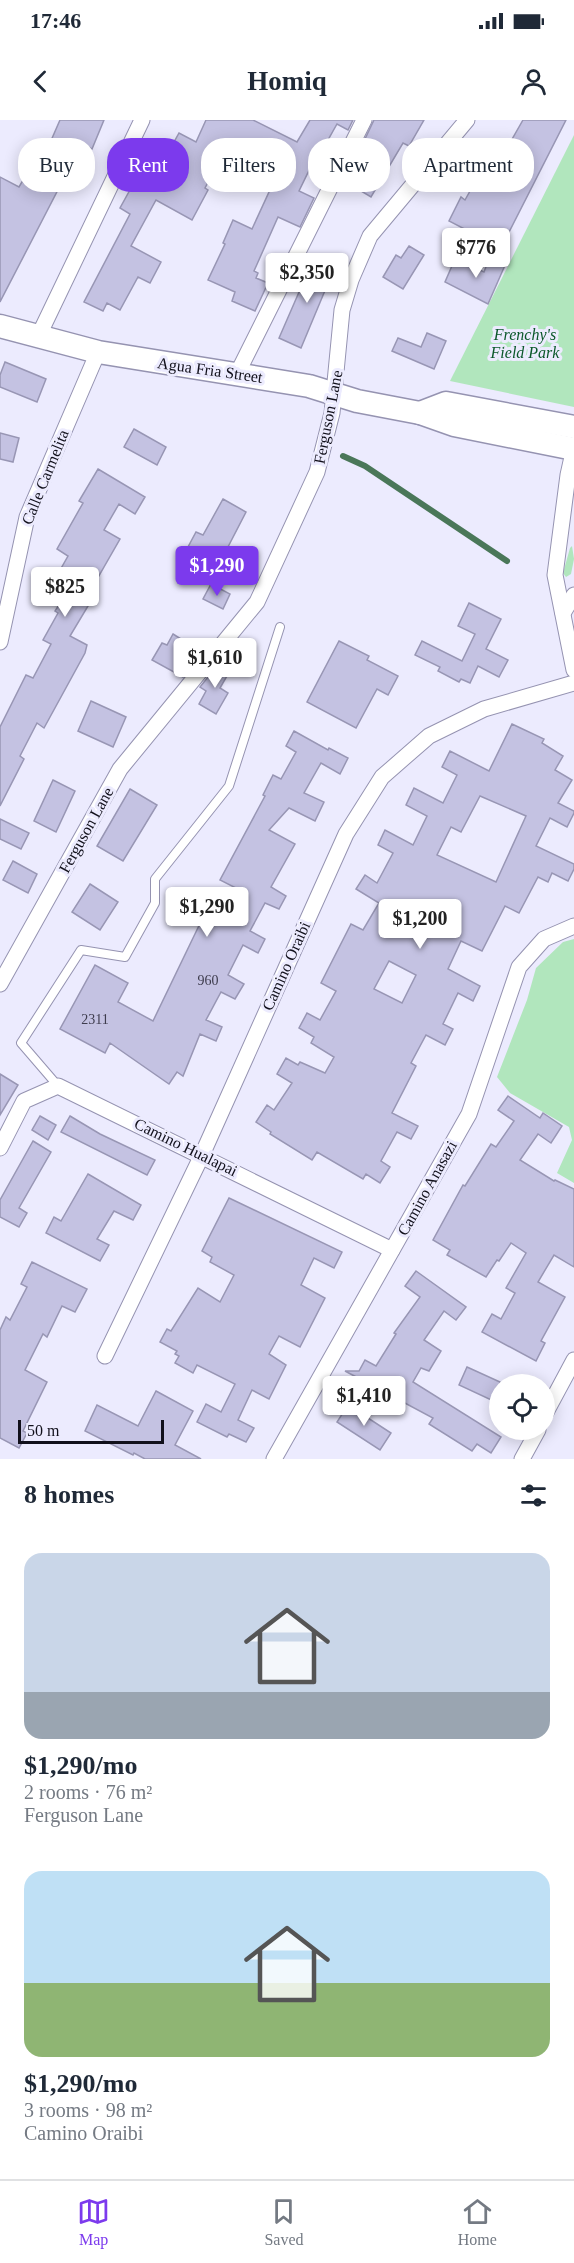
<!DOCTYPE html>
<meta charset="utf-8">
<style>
body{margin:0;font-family:"Times New Roman",serif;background:#f2f2f3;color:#1f2937;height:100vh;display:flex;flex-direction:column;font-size:22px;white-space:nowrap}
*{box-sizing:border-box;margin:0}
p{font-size:20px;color:#747a83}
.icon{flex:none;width:33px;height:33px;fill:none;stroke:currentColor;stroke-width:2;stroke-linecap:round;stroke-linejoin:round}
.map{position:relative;height:1339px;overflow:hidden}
.sheet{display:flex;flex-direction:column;background:#fff;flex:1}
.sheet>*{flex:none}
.banner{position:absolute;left:18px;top:18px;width:538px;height:54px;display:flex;gap:12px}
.buttons{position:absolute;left:489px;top:1254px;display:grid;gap:12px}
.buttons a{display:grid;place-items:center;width:66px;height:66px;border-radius:50%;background:#fff;box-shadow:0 3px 15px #0003;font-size:30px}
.scale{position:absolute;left:18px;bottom:15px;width:146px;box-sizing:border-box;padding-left:6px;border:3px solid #11101b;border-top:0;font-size:16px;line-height:21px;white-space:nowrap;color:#11101b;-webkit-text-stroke:4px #ecebfe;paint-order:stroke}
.price{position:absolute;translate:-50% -51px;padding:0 14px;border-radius:6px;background:#fff;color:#222;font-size:20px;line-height:39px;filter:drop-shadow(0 2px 3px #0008)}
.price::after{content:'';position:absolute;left:50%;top:36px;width:18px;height:14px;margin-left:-9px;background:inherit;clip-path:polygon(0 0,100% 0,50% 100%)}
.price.on{background:#7c3aed;color:#fff}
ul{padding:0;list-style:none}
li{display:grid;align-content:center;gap:12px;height:318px;padding:0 24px}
li span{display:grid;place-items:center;height:186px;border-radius:18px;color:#555}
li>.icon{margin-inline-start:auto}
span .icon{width:108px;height:108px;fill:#fffc;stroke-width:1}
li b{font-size:26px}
h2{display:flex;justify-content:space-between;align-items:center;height:72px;padding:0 24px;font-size:26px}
.tag{padding:0 21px;border-radius:24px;background:#fff;box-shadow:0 3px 15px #0003;font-size:21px;line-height:54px}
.tag.on{background:#7c3aed;color:#fff}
.status{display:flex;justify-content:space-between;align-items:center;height:42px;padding:0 30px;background:#fff;direction:ltr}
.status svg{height:16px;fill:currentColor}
header{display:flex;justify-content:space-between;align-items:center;height:78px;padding:0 24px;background:#fff;font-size:27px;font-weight:700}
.dock{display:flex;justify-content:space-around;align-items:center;height:84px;border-top:2px solid #e0e1e3;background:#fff;font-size:16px;color:#747a83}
.dock a{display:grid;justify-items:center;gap:3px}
.dock .on{color:#7c3aed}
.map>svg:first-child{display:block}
.green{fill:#b1e6bd}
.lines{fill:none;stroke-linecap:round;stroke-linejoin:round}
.stream{stroke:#4a7759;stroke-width:6}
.building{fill:#c4c2e2;stroke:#9896b4;stroke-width:1.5;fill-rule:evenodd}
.lane-casing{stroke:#9593b1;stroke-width:10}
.street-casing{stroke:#9593b1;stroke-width:17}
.secondary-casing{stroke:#9593b1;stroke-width:25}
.lane{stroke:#fff;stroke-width:8}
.street{stroke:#fff;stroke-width:15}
.secondary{stroke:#fff;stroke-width:22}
.labels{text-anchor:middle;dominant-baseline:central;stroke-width:6;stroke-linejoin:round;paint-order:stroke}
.number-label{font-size:14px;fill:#3e3c4d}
.park-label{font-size:16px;font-style:italic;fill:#0b582a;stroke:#ecebfe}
.street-label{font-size:16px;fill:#11101b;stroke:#ecebfe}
</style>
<div class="status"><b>17:46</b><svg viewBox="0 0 49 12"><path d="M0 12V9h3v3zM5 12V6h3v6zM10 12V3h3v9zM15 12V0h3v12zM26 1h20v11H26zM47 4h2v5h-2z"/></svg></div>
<header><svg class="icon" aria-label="back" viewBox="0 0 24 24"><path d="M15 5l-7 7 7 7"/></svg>Homiq<svg class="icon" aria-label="person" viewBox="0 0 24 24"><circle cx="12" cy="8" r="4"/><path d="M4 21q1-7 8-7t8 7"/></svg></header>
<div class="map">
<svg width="574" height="1339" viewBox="0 0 574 1339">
<rect width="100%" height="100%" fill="#ecebfe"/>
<g class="green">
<polygon points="574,15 574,287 450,261"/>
<polygon points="572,426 574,439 571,454 566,457 563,453 570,428"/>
<polygon points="574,819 574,1063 557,1053 572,1020 569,1007 510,973 497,957 527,880 536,848 563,822"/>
</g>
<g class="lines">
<polyline class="stream" points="343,336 365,346 507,441"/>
</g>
<g class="building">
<polygon points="60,0 104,0 92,29 73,20 52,56 62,62 0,182 0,57 19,67 41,30 46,32"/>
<polygon points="206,0 253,0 297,22 310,0 353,0 348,10 337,4 324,27 321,26 299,71 314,78 300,107 278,97 254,151 258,153 256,158 268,163 255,191 232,181 235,172 208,160 225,124 223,123 233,100 252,109 280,48 230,22 205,68 208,70 192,100 156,80 131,126 161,142 150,163 138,157 120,190 107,183 103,191 84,182 130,94 120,88 141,50 152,56 162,38 164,40 179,13 196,22"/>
<polygon points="374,0 424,0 409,26 403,23 371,77 351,65 374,24 365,19"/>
<polygon points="523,0 566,0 501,128 449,101 461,77 465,80 489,37 499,42"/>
<polygon points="409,126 424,135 403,169 383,157 396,135 401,138"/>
<polygon points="490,136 506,143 488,184 445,162 455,139 484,152"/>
<polygon points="313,140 334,149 301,228 279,218"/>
<polygon points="427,213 446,221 434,249 392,231 398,218 421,227"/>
<polygon points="5,242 46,259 37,282 0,267 0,255"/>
<polygon points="134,309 166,327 157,345 124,327"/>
<polygon points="0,313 19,318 13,342 0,339"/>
<polygon points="98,349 145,377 135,394 119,384 104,410 120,419 92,468 97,471 70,516 87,525 85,533 44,608 37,603 20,636 24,639 0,686 0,607 26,555 33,558 51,524 43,520 58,493 55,491 70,468 55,459 68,436 57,429 83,383 79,381"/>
<polygon points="223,379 246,392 228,427 232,429 223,448 188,427 196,412 203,415"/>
<polygon points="211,464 230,474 223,489 203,479"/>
<polygon points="469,483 501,499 486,529 508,540 499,557 478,546 470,563 461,559 459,562 438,551 440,547 415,535 422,521 462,541 475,514 458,506"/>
<polygon points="173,514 203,533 183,557 152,540 162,523 167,525"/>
<polygon points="339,521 369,536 367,540 398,556 388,575 377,569 356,608 307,582"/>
<polygon points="220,542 231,549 220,568 228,573 216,594 199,584 206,571 200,567"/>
<polygon points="91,581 126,597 113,627 78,611"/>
<path d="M512,604L544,619L542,623L563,636L555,650L572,660L558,683L574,691V693L567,707L550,698L536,726L574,744V749L568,761L552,753L548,762L538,757L519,793L505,786L482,831L461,821L448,849L480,866L473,881L458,873L443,904L453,909L445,925L426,915L411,943L416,946L392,993L418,1006L411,1019L397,1012L381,1041L390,1047L380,1063L366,1054L363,1059L317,1032L312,1040L270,1014L271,1012L256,1002L267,985L274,990L292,963L277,954L286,938L298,945L300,942L325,953L334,937L311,923L314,917L299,908L307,893L320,900L336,871L321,863L351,804L363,810L379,783L356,769L365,755L377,763L393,733L378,725L385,710L413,725L427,696L406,685L414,668L443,683L457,655L442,647L450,631L489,651ZM480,676L526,696L496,762L437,735L451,707L461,712ZM389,841L416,855L402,883L374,869Z"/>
<polygon points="294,611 328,630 329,628 348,638 340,654 321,643 304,673 324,682 315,701 289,688 269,710 295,724 271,767 286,776 279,789 265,783 250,811 265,819 258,833 243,825 228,855 244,864 235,879 221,872 206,900 222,907 216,921 200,914 183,956 177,952 169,964 110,923 105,933 60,909 95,845 128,863 118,882 153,901 207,789 223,798 238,769 220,760 265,676 263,675 273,655 281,659 296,632 286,626"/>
<polygon points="53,660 75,671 56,712 34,701"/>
<polygon points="130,669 157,685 123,741 97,726"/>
<polygon points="0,699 29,713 21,729 0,719"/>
<polygon points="13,741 37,754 28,773 3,760"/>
<polygon points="90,764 118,782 100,810 72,792"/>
<polygon points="0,954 18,965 0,995"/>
<polygon points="508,976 540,998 543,993 562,1006 551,1023 538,1014 520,1040 554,1061 555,1060 574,1069 574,1147 554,1135 538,1162 565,1177 541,1221 545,1223 536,1241 482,1212 492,1194 501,1199 515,1173 506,1168 526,1133 511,1123 499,1141 497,1140 486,1157 447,1135 450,1130 433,1120 463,1065 465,1066 491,1024 496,1027 514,1001 498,990"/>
<polygon points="40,996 56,1005 48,1020 32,1010"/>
<polygon points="70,996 100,1014 155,1040 147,1055 61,1012"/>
<polygon points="33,1021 51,1032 19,1088 27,1093 19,1107 0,1097 0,1080"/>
<polygon points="88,1054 141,1085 133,1100 114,1091 97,1119 109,1125 100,1141 46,1113 54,1097 61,1101"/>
<polygon points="229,1078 342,1132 334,1148 314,1138 301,1165 325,1178 300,1227 279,1216 269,1234 286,1245 269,1279 252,1270 238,1300 254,1308 246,1322 229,1314 227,1317 197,1302 206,1284 221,1292 235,1264 197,1245 193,1253 175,1243 179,1236 175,1234 177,1231 160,1222 167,1209 171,1211 198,1168 220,1182 234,1155 210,1142 212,1137 202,1131"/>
<polygon points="32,1142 87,1169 75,1192 62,1186 47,1217 43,1214 25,1250 47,1262 23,1311 27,1313 19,1328 0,1318 0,1210 6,1197 10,1200 27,1167 21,1164"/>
<polygon points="416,1151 466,1187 456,1200 444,1191 424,1220 441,1231 429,1251 421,1248 413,1262 501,1317 491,1333 477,1324 472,1331 429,1304 433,1298 345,1251 359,1251 365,1240 376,1246 396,1214 394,1213 420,1177 405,1166"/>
<polygon points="467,1247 500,1262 500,1284 459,1265"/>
<polygon points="156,1271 193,1291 175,1325 201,1339 145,1339 134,1333 133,1335 85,1311 97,1285 138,1306"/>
<polygon points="348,1285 391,1313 380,1330 337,1302"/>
</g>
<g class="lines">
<defs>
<polyline id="lane" points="58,966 21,923 81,830 125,837 155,783 155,759 229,666 280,507"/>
<g id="street">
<polyline points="39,215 142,0"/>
<polyline points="237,254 364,0"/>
<polyline points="574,328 568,355 555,455 574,550"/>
<polyline points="563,493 574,475"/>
<polyline points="0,522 27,397 98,232"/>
<polyline points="0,864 120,649 257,482 317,352 332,293 342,190 351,160 370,116 467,0"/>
<polyline points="0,1028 24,981 58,966 392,1130"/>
<polyline points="105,1236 202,1035 346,714 382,657 429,616 484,589 574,563"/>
<polyline points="544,1296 574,1240"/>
<polyline points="274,1339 469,994 519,847 544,819 574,806"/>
<polyline points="522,1339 538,1310"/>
</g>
<g id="secondary">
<polyline points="0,206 98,232 309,266 357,281 420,293 454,305 574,329"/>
<polyline points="420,293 446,283 574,307"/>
</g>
</defs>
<use href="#lane" class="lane-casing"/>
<use href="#street" class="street-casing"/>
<use href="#secondary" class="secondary-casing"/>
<use href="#lane" class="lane"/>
<use href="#street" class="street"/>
<use href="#secondary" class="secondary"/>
</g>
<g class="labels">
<g class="number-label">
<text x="208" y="860">960</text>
<text x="95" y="899">2311</text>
</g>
<g class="park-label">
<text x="525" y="214">Frenchy's<tspan x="525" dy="18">Field Park</tspan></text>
</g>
<g class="street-label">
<text transform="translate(210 250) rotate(8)">Agua Fria Street</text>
<text transform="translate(328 297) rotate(-79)">Ferguson Lane</text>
<text transform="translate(45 357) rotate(-68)">Calle Carmelita</text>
<text transform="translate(86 710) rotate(-61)">Ferguson Lane</text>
<text transform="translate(286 846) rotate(-66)">Camino Oraibi</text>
<text transform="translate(186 1027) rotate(26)">Camino Hualapai</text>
<text transform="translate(427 1068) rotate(-61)">Camino Anasazi</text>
</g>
</g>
</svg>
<div class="buttons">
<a><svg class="icon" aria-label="locate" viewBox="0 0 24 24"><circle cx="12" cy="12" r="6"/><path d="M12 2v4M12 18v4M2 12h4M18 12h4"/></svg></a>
</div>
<div class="scale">50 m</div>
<b class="price" style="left:476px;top:159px">$776</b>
<b class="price" style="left:307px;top:184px">$2,350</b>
<b class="price on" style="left:217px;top:477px">$1,290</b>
<b class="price" style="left:65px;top:498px">$825</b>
<b class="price" style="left:215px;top:569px">$1,610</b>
<b class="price" style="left:207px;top:818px">$1,290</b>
<b class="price" style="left:420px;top:830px">$1,200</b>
<b class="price" style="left:364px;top:1307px">$1,410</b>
<div class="banner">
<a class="tag">Buy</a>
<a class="tag on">Rent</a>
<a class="tag">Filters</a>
<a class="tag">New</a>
<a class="tag">Apartment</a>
</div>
</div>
<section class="sheet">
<h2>8 homes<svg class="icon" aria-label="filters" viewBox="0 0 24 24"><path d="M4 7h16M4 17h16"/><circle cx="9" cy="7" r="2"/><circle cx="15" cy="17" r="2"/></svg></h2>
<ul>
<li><span style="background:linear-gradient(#c9d6e8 75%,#9aa5b1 0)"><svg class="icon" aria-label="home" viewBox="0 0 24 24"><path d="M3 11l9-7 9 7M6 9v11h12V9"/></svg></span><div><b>$1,290/mo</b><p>2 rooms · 76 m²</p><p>Ferguson Lane</p></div></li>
<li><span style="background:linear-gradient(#bfe0f5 60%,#8fb573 0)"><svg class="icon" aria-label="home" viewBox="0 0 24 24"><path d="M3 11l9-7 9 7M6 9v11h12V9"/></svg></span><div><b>$1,290/mo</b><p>3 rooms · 98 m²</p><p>Camino Oraibi</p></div></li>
</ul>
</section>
<nav class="dock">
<a class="on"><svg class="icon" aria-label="map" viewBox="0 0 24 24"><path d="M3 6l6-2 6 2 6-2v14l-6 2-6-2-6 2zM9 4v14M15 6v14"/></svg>Map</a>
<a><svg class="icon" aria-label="saved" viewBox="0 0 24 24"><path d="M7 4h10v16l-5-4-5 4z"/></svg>Saved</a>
<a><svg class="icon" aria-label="home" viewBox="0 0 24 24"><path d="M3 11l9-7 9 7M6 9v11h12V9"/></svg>Home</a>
</nav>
